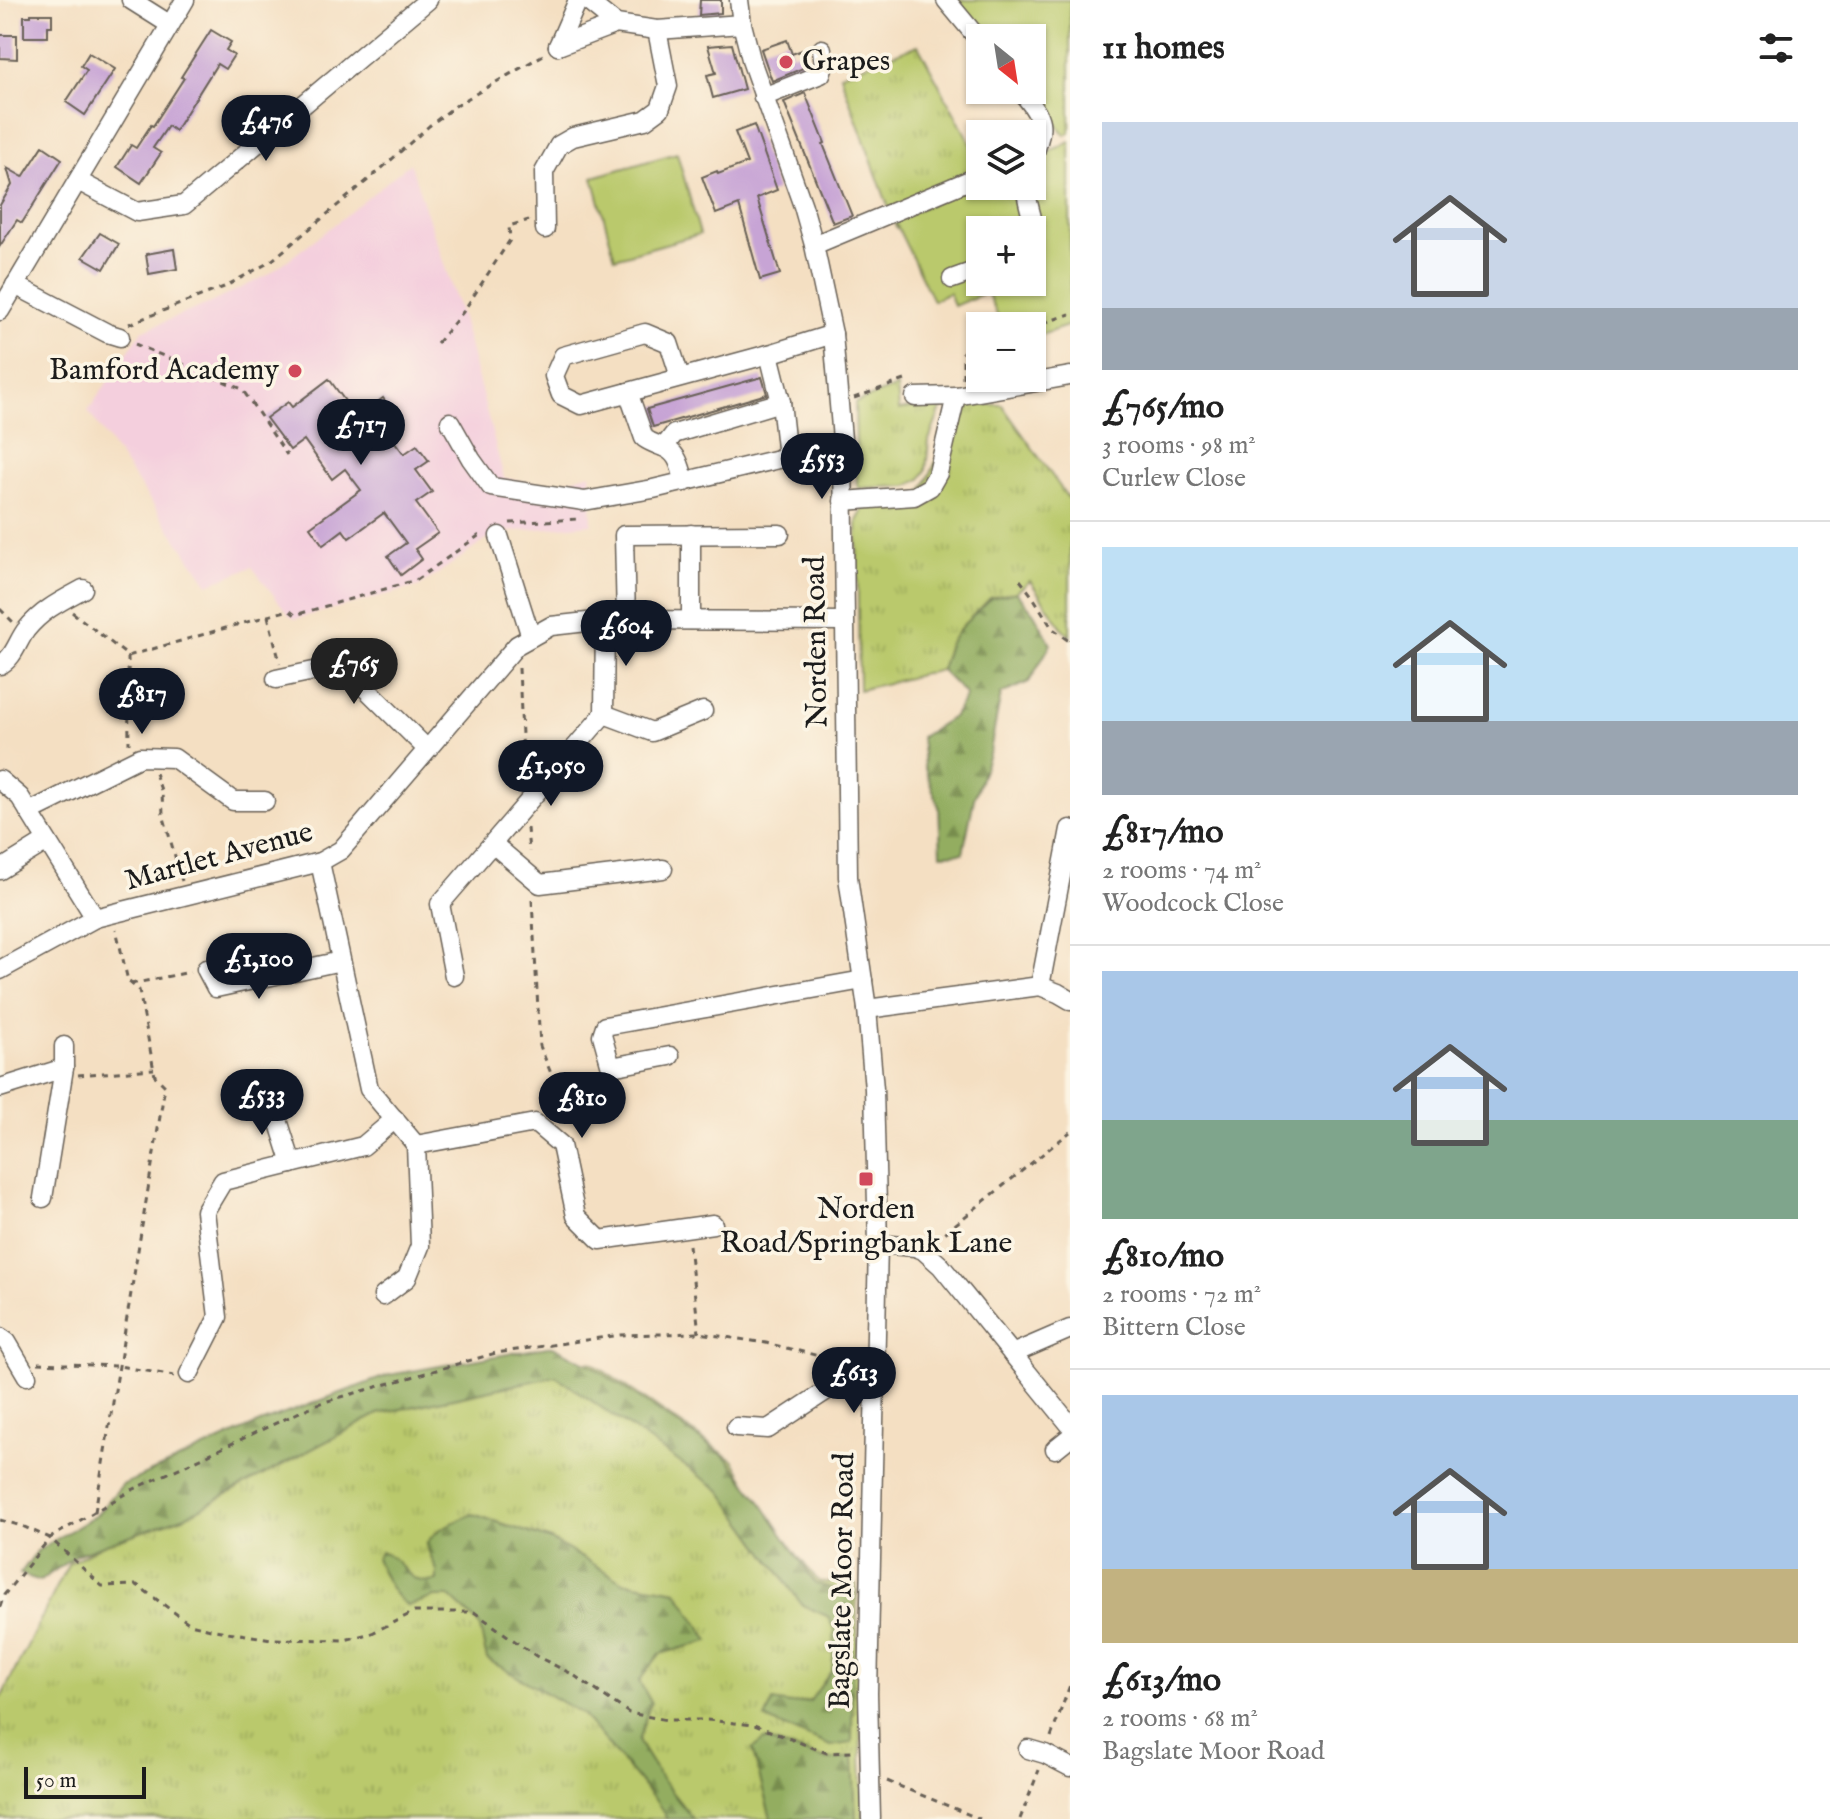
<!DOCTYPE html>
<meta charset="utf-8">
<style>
body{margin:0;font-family:"IM FELL English",serif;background:#f2f2f2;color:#222;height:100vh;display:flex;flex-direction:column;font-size:30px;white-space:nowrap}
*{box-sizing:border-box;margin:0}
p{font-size:26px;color:#767676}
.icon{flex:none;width:44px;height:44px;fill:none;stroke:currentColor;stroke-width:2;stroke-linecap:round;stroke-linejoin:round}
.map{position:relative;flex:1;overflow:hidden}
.side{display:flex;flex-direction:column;background:#fff;width:760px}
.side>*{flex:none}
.needle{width:52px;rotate:150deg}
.tools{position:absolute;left:966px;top:24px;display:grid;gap:16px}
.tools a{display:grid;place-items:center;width:80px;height:80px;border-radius:0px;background:#fff;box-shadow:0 2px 6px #0004;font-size:40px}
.scale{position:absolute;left:24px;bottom:20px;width:122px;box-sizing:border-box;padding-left:8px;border:4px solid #1c1c1c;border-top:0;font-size:22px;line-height:28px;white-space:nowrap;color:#1c1c1c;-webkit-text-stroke:6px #fcf5e5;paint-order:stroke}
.price{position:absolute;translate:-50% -68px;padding:0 18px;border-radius:28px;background:#111827;color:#fff;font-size:26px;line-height:52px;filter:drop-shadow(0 2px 4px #0008)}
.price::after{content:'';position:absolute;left:50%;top:48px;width:24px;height:18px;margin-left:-12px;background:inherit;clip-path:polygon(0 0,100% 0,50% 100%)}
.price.selected{background:#222;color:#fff}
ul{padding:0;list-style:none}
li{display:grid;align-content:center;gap:16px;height:424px;padding:0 32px}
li+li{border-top:2px solid #e0e0e0}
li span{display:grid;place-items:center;height:248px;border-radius:0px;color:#555}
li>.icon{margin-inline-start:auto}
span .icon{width:144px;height:144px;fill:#fffc;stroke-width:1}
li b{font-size:34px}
h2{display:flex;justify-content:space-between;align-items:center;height:96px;padding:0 32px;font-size:34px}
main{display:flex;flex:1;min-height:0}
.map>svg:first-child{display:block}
.built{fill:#f4cfdd}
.grass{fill:url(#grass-tufts);stroke:#6b7244;stroke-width:2}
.forest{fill:url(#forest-firs);stroke:#58643e;stroke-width:2}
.park{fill:#bac96c;stroke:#6b7244;stroke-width:2;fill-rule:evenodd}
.building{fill:#c7a4d5}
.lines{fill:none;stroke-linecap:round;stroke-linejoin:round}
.minor-casing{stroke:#686056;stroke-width:21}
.path{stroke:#686056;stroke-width:3;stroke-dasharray:6 6;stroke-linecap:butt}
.minor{stroke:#fff;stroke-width:18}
.poi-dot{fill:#d1495b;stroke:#fcf5e5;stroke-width:3}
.labels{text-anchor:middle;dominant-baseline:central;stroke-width:7;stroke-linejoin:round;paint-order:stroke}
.poi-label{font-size:30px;fill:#1c1c1c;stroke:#fcf5e5;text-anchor:start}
.street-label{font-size:30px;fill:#1c1c1c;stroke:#fcf5e5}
</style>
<main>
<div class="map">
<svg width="1070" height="1819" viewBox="0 0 1070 1819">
<defs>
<pattern id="grass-tufts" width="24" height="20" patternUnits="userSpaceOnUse" patternTransform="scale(2)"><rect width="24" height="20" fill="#bac96c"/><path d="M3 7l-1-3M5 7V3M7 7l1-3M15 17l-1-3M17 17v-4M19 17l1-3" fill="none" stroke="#9fac5d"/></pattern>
<pattern id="forest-firs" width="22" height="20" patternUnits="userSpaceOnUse" patternTransform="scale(2)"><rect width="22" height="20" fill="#93ad60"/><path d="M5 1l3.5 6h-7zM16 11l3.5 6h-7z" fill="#778c4e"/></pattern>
</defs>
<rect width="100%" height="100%" fill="#fcf5e5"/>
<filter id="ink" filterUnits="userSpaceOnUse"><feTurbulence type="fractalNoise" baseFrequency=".0125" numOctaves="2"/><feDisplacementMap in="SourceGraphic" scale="16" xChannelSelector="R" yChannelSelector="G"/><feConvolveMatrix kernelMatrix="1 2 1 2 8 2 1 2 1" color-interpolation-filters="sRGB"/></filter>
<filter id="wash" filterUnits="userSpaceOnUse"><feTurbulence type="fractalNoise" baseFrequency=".006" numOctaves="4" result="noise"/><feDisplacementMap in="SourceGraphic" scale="32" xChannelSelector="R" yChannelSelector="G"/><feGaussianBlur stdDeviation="1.8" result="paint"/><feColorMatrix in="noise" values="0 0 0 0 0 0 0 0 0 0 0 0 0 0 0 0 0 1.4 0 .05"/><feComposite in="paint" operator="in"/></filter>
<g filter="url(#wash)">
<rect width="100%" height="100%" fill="#f4dfc2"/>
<polygon class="built" points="410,163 462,318 504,478 552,486 590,473 592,524 496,533 420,586 295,619 290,616 252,567 208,584 88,411 142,331 210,303 268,275 339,221"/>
<g class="grass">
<polygon points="918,45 980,161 980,186 994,187 896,228 840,74"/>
<polygon points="897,387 899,410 928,405 942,406 929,440 926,470 921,479 908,486 859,488 857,485 855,403"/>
<polygon points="966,404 1002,405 1070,501 1070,636 1063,629 1030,581 1016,592 990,598 949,644 941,670 859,690 857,521 864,508 917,502 960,411"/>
<polygon points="591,1362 734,1461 763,1513 819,1582 856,1583 863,1819 0,1819 0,1700 69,1563 366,1406"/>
</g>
<g class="forest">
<polygon points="1016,592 1034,613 1051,644 1029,682 1001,694 990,751 974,799 963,853 941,854 939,807 924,766 921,737 954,716 966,695 941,670 949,644 962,626 991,598"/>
<polygon points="553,1346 592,1366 727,1458 763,1505 816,1584 853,1593 852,1743 831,1746 765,1719 773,1701 790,1704 810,1701 832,1670 835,1630 827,1616 802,1605 721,1491 556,1376 378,1414 186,1516 78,1554 40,1581 20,1574 37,1551 96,1515 122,1485 260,1423 389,1375"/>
<path d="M473,1514L551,1540L624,1582L677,1591L709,1641L660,1654L639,1681L651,1702L638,1741L663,1781L693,1819H667L656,1801L582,1714L487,1659L479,1624L450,1597H435L408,1606C391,1595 384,1576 376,1558L381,1551C405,1559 404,1587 437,1581V1571L426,1545C435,1527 455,1522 473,1514Z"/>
<polygon points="764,1740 829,1760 853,1757 856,1819 771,1819 752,1749"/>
</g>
<g class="park">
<polygon points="955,0 1070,0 1070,132 1065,135 1028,90 1032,90 1032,38 986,38"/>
<path d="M1070,142V325L1032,338V326H1002L987,292L954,306L949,293L933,301L894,220L980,182V186H1032V159ZM980,230H1032V282H980Z"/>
<polygon points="677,153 700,234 615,258 593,177"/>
</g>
<g id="blocks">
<g class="building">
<polygon points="700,0 721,0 721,13 699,15"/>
<polygon points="31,14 52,14 52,26 48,26 48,37 24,37 24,16 31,16"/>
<polygon points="211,30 231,42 226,50 234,55 225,69 217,64 175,131 168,126 153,148 161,153 141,183 117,167 131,145 136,148 151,125 153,126 184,78 181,77"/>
<polygon points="0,35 17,35 17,59 0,58"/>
<polygon points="787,40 792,54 802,50 808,66 772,81 761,49"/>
<polygon points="732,44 744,89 713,98 707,75 716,73 708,46"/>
<polygon points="89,53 115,69 85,115 66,102 87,70 81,66"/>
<polygon points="805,93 825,143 823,144 852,216 833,223 784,102"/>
<polygon points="754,125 777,190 757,198 780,274 760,280 739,205 716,214 702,177 717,171 718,174 747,163 735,132"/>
<polygon points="43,146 62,159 22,223 17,220 0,246 0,205 12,185 7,168 23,177"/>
<polygon points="100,233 119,244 104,269 83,257"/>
<polygon points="174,249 177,269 149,274 146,254"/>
<polygon points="762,377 767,394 653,427 647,409"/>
<polygon points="329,379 353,412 362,406 366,411 383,398 401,423 388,433 404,454 417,445 429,461 416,470 432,492 416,503 438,533 415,549 422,559 401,575 388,556 406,543 384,513 349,538 343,530 323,545 310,527 361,490 345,469 332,479 304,440 290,450 266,418 288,402 292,407"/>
</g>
</g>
</g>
<g filter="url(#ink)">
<use href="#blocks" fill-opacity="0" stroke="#686056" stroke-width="2"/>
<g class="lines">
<defs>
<g id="minor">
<polyline points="131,0 169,24"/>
<polyline points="586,0 616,24"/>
<polyline points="739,0 742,24 752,63 803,206 814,245 833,334 843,451 848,877 867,1009 874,1089 878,1244 868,1693 871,1819"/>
<polyline points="946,0 980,41"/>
<polyline points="558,46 616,24 657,30 742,24"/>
<polyline points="558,46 578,0"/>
<path d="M1020,90C1046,121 1044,124 1032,161"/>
<polyline points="763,97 821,74 824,65 822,49"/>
<polyline points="78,181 137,212 184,205 428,0"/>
<path d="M1026,186C1025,205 1040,228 1032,245"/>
<polyline points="545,229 544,172 559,145 573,137 645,120 660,109 668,86 657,30"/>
<polyline points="814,245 970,180"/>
<polyline points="952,279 980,269"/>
<polyline points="15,285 107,333 120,337"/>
<polyline points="0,311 185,0"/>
<polyline points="769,354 781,402 787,457"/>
<polyline points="680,377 669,343 645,333 563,356 554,376 561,395 581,405 769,354 833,334"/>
<path d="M628,392L644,438C651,443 656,444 663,447C679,453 680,467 685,482"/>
<polyline points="915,397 956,396"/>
<polyline points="450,422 471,459 491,487 584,501 653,489 787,457 843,451"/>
<polyline points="664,447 674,434 781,402"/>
<polyline points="843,501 914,496 930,487 938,473 956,396 1070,376"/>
<polyline points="691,534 691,620"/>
<polyline points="499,536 531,637"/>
<polyline points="626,620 624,535 780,534"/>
<path d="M0,665C14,658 17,642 26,630C42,610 61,601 83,589"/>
<polyline points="276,679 342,665 427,749"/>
<polyline points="604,714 605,620"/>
<polyline points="0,780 20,797 95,918"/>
<polyline points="29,812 140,757 174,758 233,801 265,801"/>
<polyline points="493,844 540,884 663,869"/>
<polyline points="320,862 369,1089 416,1145"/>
<polyline points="0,870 47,841"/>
<polyline points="206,969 216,988 341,961"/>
<polyline points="0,970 95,918 320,862 341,850 517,645 551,626 605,620 844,621"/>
<polyline points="454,976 440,904 604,714 652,732 703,711"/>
<polyline points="1040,986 1070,829"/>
<polyline points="867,1009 1040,986 1058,993 1070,1000"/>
<polyline points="670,1056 611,1067 602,1035 605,1026 863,980"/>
<polyline points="64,1068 64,1046"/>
<polyline points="0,1088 64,1068 43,1198"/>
<polyline points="271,1098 292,1164"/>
<polyline points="416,1145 535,1123 561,1145 576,1216 600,1240 713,1224"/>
<polyline points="878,1244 915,1247 923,1250 941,1266 1070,1425"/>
<polyline points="383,1296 407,1278 420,1246 416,1145"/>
<polyline points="0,1337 7,1342 27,1376"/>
<polyline points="1012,1354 1070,1329"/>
<polyline points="189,1374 218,1317 205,1211 223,1181 363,1146 395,1119"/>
<polyline points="736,1427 768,1429 832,1387 875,1384"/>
<polyline points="1055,1449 1070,1437"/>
<polyline points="1028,1749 1045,1754 1070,1767"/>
</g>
</defs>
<use href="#minor" class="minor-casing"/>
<g class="path">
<polyline points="129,324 224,287 270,262 381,169 429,126 458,104 545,54"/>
<polyline points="1032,327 1070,314"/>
<polyline points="437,343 463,312 510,240 509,226 529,220"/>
<polyline points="135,344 242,389 287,455"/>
<polyline points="963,378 963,352 980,346"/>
<polyline points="854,398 905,380 906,382"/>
<polyline points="510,523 578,519"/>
<polyline points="1020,580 1033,597 1052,628 1070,642"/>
<polyline points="0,609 13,622"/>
<polyline points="72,612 128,656 289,610 295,615 416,580 481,534"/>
<polyline points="268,616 280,663"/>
<polyline points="128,656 129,744"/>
<polyline points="519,668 524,780"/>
<polyline points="155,773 162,793 163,814 182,881"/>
<polyline points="527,828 529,852"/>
<polyline points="532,900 540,1046 558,1091 548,1115"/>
<polyline points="131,984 190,972"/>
<polyline points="78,1075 154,1069"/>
<polyline points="936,1240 1070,1132"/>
<polyline points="689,1245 699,1333"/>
<polyline points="38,1363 119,1366 174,1376"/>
<polyline points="95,1512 165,1086 155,1076 139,990 128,981 116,929"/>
<polyline points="0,1520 22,1526 50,1538 102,1586 137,1585 190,1624 215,1630 271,1639 345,1640 372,1633 414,1612 474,1612 536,1656 572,1674 629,1713 667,1720 707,1720 754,1725 827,1753 854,1752"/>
<polyline points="0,1607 4,1595 50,1538 130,1491 317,1404 496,1353 620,1335 699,1333 766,1343 860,1366"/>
<polyline points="1051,1737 1070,1685"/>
<polyline points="887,1781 980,1819"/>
<polyline points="1020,1819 1039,1770"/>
</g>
<use href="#minor" class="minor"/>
</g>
</g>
<g class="poi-dot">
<circle cx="786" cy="62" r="8"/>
<circle cx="295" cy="371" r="8"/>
<rect x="858" y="1171" width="16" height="16" rx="4"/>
</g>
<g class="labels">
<g class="poi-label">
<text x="802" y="62">Grapes</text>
<text x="279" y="371" text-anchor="end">Bamford Academy</text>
<text x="866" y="1210" text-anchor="middle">Norden<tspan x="866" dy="34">Road/Springbank Lane</tspan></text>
</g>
<g class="street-label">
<text transform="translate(817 642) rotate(-91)">Norden Road</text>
<text transform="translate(219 857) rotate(-15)">Martlet Avenue</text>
<text transform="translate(843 1581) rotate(-89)">Bagslate Moor Road</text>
</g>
</g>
</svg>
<div class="tools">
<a><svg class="needle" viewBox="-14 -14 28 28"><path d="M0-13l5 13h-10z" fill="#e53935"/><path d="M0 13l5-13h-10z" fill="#767676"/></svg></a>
<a><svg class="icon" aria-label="layers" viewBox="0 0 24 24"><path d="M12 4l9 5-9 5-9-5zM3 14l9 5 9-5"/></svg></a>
<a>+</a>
<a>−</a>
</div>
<div class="scale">50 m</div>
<b class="price" style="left:266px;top:163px">£476</b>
<b class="price" style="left:361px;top:467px">£717</b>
<b class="price" style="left:822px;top:501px">£553</b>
<b class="price" style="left:626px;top:668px">£604</b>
<b class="price selected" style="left:354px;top:706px">£765</b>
<b class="price" style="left:142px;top:736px">£817</b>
<b class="price" style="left:551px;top:808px">£1,050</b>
<b class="price" style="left:259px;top:1001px">£1,100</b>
<b class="price" style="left:262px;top:1137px">£533</b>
<b class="price" style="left:582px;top:1140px">£810</b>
<b class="price" style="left:854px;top:1415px">£613</b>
</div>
<section class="side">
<h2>11 homes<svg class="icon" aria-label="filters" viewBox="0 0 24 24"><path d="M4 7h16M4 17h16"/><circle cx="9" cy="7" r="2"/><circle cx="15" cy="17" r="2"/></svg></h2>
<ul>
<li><span style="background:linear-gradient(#c9d6e8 75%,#9aa5b1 0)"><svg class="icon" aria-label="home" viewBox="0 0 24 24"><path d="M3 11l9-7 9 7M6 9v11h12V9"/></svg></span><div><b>£765/mo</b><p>3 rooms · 98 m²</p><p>Curlew Close</p></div></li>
<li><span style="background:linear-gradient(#bfe0f5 70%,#9aa5b1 0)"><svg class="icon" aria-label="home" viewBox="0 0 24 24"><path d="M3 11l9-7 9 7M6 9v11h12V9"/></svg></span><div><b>£817/mo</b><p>2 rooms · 74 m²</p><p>Woodcock Close</p></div></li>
<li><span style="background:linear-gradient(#a9c7e8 60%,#7fa58c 0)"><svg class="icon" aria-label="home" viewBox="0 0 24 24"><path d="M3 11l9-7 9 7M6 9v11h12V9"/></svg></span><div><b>£810/mo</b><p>2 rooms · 72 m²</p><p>Bittern Close</p></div></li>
<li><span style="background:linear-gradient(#a9c7e8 70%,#c2b280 0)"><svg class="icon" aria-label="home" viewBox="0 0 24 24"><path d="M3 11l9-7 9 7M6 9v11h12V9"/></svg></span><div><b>£613/mo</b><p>2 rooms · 68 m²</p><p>Bagslate Moor Road</p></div></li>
</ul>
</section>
</main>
